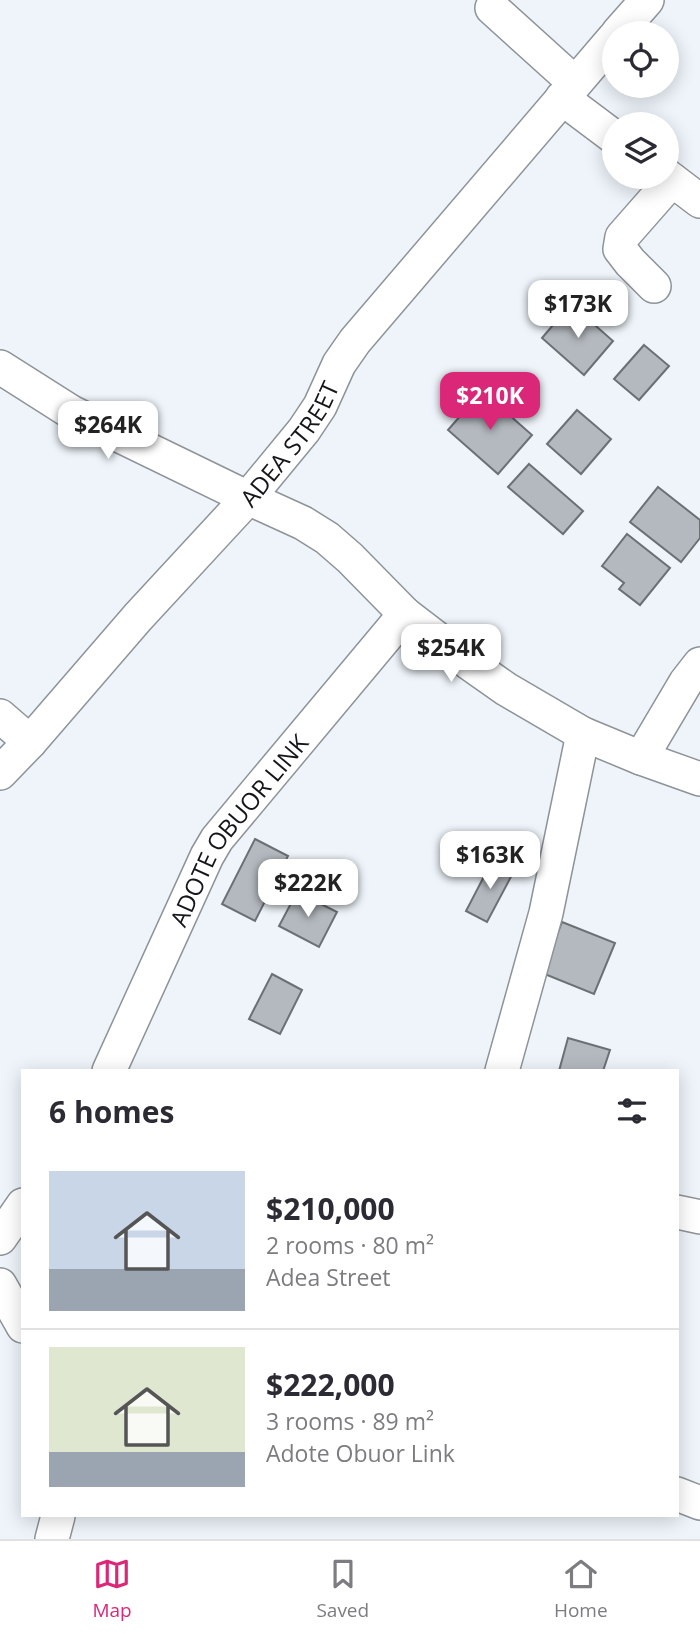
<!DOCTYPE html>
<meta charset="utf-8">
<style>
body{margin:0;font-family:"Open Sans",sans-serif;background:#f7f7f7;color:#2b2b33;height:100vh;display:flex;flex-direction:column;font-size:26px;white-space:nowrap}
*{box-sizing:border-box;margin:0}
p{font-size:23px;color:#7c7c81}
.icon{flex:none;width:38px;height:38px;fill:none;stroke:currentColor;stroke-width:2;stroke-linecap:round;stroke-linejoin:round}
.map{position:relative;flex:1;overflow:hidden}
.details{position:absolute;left:21px;top:1069px;width:658px;height:448px;display:flex;flex-direction:column;background:#fff;border-radius:0px;box-shadow:0 4px 18px #0003}
.details>*{flex:none}
.fabs{position:absolute;left:602px;top:21px;display:grid;gap:14px}
.fabs a{display:grid;place-items:center;width:77px;height:77px;border-radius:50%;background:#fff;box-shadow:0 4px 18px #0003;font-size:35px}
.price{position:absolute;translate:-50% -60px;padding:0 16px;border-radius:14px;background:#fff;color:#222;font-size:23px;line-height:46px;filter:drop-shadow(0 2px 4px #0008)}
.price::after{content:'';position:absolute;left:50%;top:42px;width:21px;height:16px;margin-left:-10px;background:inherit;clip-path:polygon(0 0,100% 0,50% 100%)}
.price.active{background:#db2777;color:#fff}
ul{padding:0;list-style:none}
li{display:flex;align-items:center;gap:21px;height:175px;padding:0 28px}
li+li{border-top:2px solid #e1e1e2}
li span{display:grid;place-items:center;flex:none;width:196px;height:140px;border-radius:0px;color:#555}
li>.icon{margin-inline-start:auto}
span .icon{width:84px;height:84px;fill:#fffc;stroke-width:1}
li b{font-size:30px}
h2{display:flex;justify-content:space-between;align-items:center;height:84px;padding:0 28px;font-size:30px}
.dock{display:flex;justify-content:space-around;align-items:center;height:98px;border-top:2px solid #e1e1e2;background:#fff;font-size:19px;color:#7c7c81}
.dock a{display:grid;justify-items:center;gap:4px}
.dock .active{color:#db2777}
.map>svg:first-child{display:block}
.building{fill:#b4b9bf;stroke:#6b7075;stroke-width:2}
.lines{fill:none;stroke-linecap:round;stroke-linejoin:round}
.minor-casing{stroke:#8e9399;stroke-width:36}
.minor{stroke:#fff;stroke-width:33}
.labels{text-anchor:middle;dominant-baseline:central;stroke-width:5;stroke-linejoin:round;paint-order:stroke}
.street-label{font-size:24px;fill:#151619;stroke:#fff}
</style>
<div class="map">
<svg width="700" height="1539" viewBox="0 0 700 1539">
<rect width="100%" height="100%" fill="#eef4fa"/>
<g class="building">
<polygon points="571,304 613,341 584,375 542,338"/>
<polygon points="644,345 669,366 639,400 614,379"/>
<polygon points="482,391 532,435 498,474 448,430"/>
<polygon points="577,410 611,439 581,474 547,444"/>
<polygon points="529,464 583,511 563,534 508,487"/>
<polygon points="658,487 700,520 700,538 681,562 630,522"/>
<polygon points="627,534 670,568 640,605 619,589 624,583 602,566"/>
<polygon points="255,839 288,856 255,921 222,904"/>
<polygon points="492,861 514,871 487,922 466,911"/>
<polygon points="297,892 337,912 319,947 279,926"/>
<polygon points="562,922 615,943 594,994 542,973"/>
<polygon points="272,974 302,990 280,1034 249,1019"/>
<polygon points="568,1038 610,1050 603,1071 559,1071"/>
</g>
<g class="lines">
<defs>
<g id="minor">
<polyline points="492,8 575,83"/>
<polyline points="618,33 647,0"/>
<polyline points="562,98 614,137"/>
<polyline points="667,176 700,201"/>
<polyline points="654,286 630,262 620,249 622,237 672,180"/>
<polyline points="0,367 71,412 248,498 303,523 327,538 350,558 405,614 469,663 506,689 583,734 641,758 700,779"/>
<polyline points="0,716 30,742"/>
<polyline points="641,758 686,682 700,664"/>
<path id="s1" d="M0,773L30,742L138,617L248,498L304,430L320,406L339,364L355,341L614,38"/>
<path id="s2" d="M109,1071L207,856L217,839L405,614"/>
<polyline points="502,1071 546,913 583,734"/>
<polyline points="677,1212 700,1217"/>
<polyline points="0,1238 23,1205"/>
<polyline points="0,1285 23,1326"/>
<polyline points="677,1494 700,1503"/>
<polyline points="52,1539 58,1516"/>
</g>
</defs>
<use href="#minor" class="minor-casing"/>
<use href="#minor" class="minor"/>
</g>
<g class="labels">
<g class="street-label">
<text stroke="none"><textPath href="#s1" startOffset="439">ADEA STREET</textPath></text>
<text stroke="none"><textPath href="#s2" startOffset="275">ADOTE OBUOR LINK</textPath></text>
</g>
</g>
</svg>
<div class="fabs">
<a><svg class="icon" aria-label="locate" viewBox="0 0 24 24"><circle cx="12" cy="12" r="6"/><path d="M12 2v4M12 18v4M2 12h4M18 12h4"/></svg></a>
<a><svg class="icon" aria-label="layers" viewBox="0 0 24 24"><path d="M12 4l9 5-9 5-9-5zM3 14l9 5 9-5"/></svg></a>
</div>
<b class="price" style="left:578px;top:340px">$173K</b>
<b class="price active" style="left:490px;top:432px">$210K</b>
<b class="price" style="left:108px;top:461px">$264K</b>
<b class="price" style="left:451px;top:684px">$254K</b>
<b class="price" style="left:490px;top:891px">$163K</b>
<b class="price" style="left:308px;top:919px">$222K</b>
<section class="details">
<h2>6 homes<svg class="icon" aria-label="filters" viewBox="0 0 24 24"><path d="M4 7h16M4 17h16"/><circle cx="9" cy="7" r="2"/><circle cx="15" cy="17" r="2"/></svg></h2>
<ul>
<li><span style="background:linear-gradient(#c9d6e8 70%,#9aa5b1 0)"><svg class="icon" aria-label="home" viewBox="0 0 24 24"><path d="M3 11l9-7 9 7M6 9v11h12V9"/></svg></span><div><b>$210,000</b><p>2 rooms · 80 m²</p><p>Adea Street</p></div></li>
<li><span style="background:linear-gradient(#dfe7d0 75%,#9aa5b1 0)"><svg class="icon" aria-label="home" viewBox="0 0 24 24"><path d="M3 11l9-7 9 7M6 9v11h12V9"/></svg></span><div><b>$222,000</b><p>3 rooms · 89 m²</p><p>Adote Obuor Link</p></div></li>
</ul>
</section>
</div>
<nav class="dock">
<a class="active"><svg class="icon" aria-label="map" viewBox="0 0 24 24"><path d="M3 6l6-2 6 2 6-2v14l-6 2-6-2-6 2zM9 4v14M15 6v14"/></svg>Map</a>
<a><svg class="icon" aria-label="saved" viewBox="0 0 24 24"><path d="M7 4h10v16l-5-4-5 4z"/></svg>Saved</a>
<a><svg class="icon" aria-label="home" viewBox="0 0 24 24"><path d="M3 11l9-7 9 7M6 9v11h12V9"/></svg>Home</a>
</nav>
